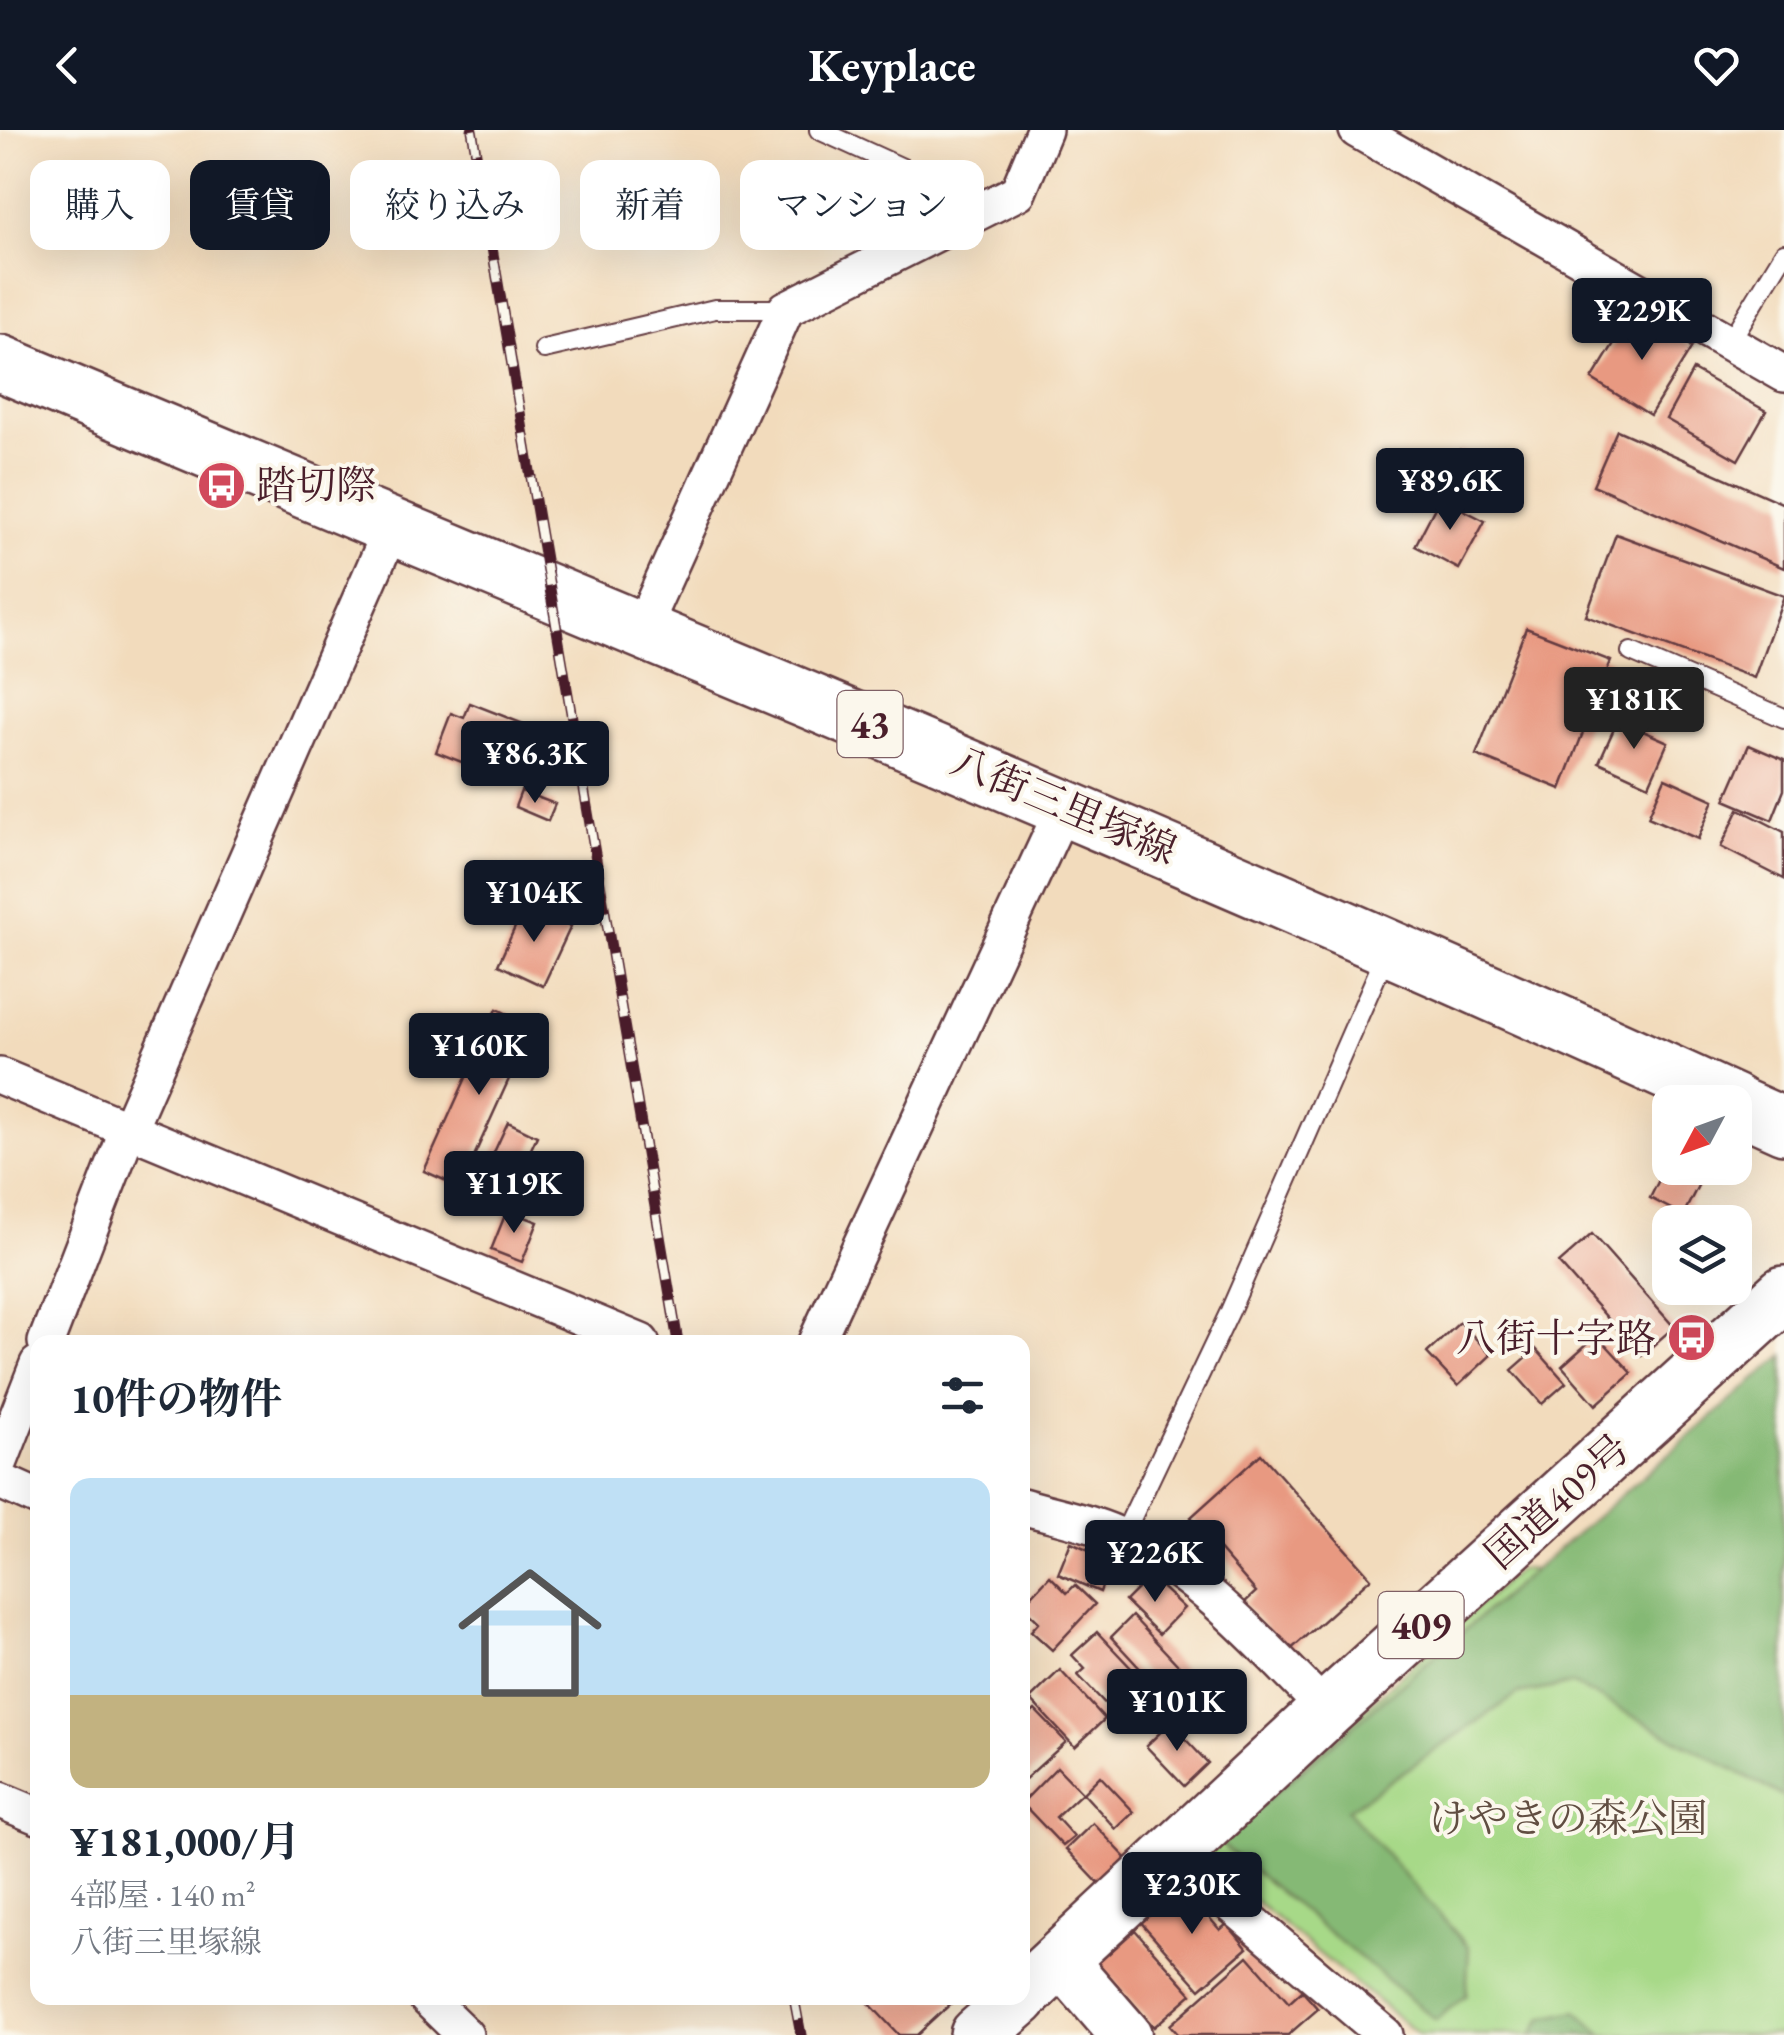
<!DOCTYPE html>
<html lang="ja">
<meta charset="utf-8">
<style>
body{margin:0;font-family:"EB Garamond","Noto Serif JP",serif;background:#f6f6f7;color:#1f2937;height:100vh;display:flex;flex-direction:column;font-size:38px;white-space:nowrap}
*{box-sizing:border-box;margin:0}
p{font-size:32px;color:#747a83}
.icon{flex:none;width:55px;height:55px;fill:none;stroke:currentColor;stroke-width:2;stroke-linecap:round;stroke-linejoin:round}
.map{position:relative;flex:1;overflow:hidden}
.drawer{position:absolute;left:30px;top:1205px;width:1000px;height:670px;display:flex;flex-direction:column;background:#fff;border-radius:20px;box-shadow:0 10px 40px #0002}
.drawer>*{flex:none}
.top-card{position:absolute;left:30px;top:30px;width:1000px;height:90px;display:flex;gap:20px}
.needle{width:65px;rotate:229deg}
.fabs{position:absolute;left:1652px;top:955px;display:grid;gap:20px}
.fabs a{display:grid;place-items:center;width:100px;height:100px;border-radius:20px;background:#fff;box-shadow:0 10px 40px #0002;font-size:50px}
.price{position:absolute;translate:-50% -85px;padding:0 22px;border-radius:10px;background:#111827;color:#fff;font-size:32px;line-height:65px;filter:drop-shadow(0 2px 5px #0008)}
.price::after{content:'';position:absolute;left:50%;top:60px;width:30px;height:22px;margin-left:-15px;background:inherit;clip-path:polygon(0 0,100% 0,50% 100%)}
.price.on{background:#222;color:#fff}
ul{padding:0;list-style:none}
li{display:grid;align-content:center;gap:20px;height:530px;padding:0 40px}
li span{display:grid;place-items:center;height:310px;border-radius:20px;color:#555}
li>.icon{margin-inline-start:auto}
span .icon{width:180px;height:180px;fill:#fffc;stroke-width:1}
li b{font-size:42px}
h2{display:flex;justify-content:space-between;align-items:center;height:120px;padding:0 40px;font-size:42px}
.pill{padding:0 35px;border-radius:20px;background:#fff;box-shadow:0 10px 40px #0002;font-size:35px;line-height:90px}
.pill.on{background:#111827;color:#fff}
header{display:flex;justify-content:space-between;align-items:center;height:130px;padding:0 40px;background:#111827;color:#fff;font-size:45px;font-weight:700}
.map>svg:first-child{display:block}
.green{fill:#a7d988;stroke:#787c5a;stroke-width:2.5}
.forest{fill:#85b974;stroke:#686c50;stroke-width:2.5}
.building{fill:#e89981}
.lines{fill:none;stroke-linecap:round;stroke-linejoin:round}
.lane-casing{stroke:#633b41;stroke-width:22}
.street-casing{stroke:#633b41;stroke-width:40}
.secondary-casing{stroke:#633b41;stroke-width:55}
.primary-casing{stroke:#633b41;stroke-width:60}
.highway-casing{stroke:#633b41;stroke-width:60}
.lane{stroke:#fff;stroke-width:18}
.street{stroke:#fff;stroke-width:35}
.secondary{stroke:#fff;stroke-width:50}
.primary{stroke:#fff;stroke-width:55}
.highway{stroke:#fff;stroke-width:55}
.rail-casing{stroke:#4a1f2b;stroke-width:11}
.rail{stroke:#fbf7ec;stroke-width:8;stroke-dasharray:22;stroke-linecap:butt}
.labels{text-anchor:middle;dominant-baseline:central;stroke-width:8;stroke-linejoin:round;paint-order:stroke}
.shield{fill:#fbf7ec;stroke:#7f6065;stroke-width:2.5}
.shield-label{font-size:38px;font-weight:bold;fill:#4a1f2b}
.poi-label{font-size:40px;fill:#4a1f2b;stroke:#fbf7ec;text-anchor:start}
.street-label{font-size:40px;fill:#4a1f2b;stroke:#fbf7ec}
.park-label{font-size:40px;fill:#614e42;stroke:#fbf7ec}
</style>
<header><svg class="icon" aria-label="back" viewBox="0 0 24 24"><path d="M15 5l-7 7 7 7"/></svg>Keyplace<svg class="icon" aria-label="heart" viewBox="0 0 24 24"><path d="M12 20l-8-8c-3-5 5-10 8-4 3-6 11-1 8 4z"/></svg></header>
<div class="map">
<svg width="1784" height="1905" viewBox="0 0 1784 1905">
<rect width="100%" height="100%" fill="#fbf7ec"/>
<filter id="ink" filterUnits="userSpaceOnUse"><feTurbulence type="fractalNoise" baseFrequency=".01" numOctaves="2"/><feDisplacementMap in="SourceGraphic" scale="20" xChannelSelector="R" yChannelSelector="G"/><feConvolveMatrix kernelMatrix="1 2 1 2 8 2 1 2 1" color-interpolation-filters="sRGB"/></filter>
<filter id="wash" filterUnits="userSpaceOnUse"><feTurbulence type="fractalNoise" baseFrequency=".0048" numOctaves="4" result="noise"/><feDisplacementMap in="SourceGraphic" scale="40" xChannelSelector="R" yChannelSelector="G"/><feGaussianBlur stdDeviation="2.25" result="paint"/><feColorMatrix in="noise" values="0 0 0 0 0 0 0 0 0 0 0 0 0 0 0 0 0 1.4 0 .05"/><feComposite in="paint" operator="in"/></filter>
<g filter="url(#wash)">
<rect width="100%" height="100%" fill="#f2dbbc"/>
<polygon class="green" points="1519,1439 1784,1453 1784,1905 1419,1905 1201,1727"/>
<g class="forest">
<polygon points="1784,1225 1784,1667 1573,1554 1518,1564 1347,1680 1469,1818 1466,1865 1436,1890 1218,1712"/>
<polygon points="1576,1881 1603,1905 1532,1905 1543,1888"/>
</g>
<g id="blocks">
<g class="building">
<polygon points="1634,181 1692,217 1650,285 1592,249"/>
<polygon points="1693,240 1766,281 1738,330 1666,289"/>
<polygon points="1617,300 1784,374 1784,438 1593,355"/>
<polygon points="1460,320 1508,340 1494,374 1446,355"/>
<polygon points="1440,368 1485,391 1459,439 1415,416"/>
<polygon points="1616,404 1784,466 1754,548 1586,486"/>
<polygon points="1526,498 1611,531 1561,659 1476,625"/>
<polygon points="470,573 539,600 518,654 436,622 451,583 464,588"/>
<polygon points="1618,590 1668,612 1649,655 1599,632"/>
<polygon points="1749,615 1784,630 1784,660 1772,690 1725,670"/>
<polygon points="1665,648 1714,670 1698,709 1648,687"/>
<polygon points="521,661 555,674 548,691 515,677"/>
<polygon points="1739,679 1784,702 1784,749 1721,717"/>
<polygon points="525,775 571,796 543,856 498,835"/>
<polygon points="497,879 533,896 460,1057 424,1041"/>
<polygon points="508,992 537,1006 519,1045 490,1031"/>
<polygon points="1670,1028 1670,1038 1707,1038 1683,1085 1650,1068"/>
<polygon points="507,1080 538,1092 522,1132 491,1120"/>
<polygon points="1592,1104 1674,1197 1641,1226 1559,1133"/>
<polygon points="1460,1192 1491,1225 1458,1256 1427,1223"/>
<polygon points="1597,1205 1632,1243 1596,1275 1562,1236"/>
<polygon points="1536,1219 1566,1253 1542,1274 1512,1240"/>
<polygon points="1261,1324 1371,1448 1288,1522 1244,1473 1256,1462 1191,1387"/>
<polygon points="1071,1412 1112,1430 1100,1462 1058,1444"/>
<polygon points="1050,1446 1067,1463 1075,1455 1095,1474 1052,1520 1031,1501 1039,1492 1022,1476"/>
<polygon points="1150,1446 1184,1478 1159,1504 1125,1471"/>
<polygon points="1132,1486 1207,1566 1184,1586 1111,1507"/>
<polygon points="1097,1502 1149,1557 1118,1587 1078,1545 1085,1539 1072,1525"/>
<polygon points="1060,1540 1105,1589 1075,1617 1030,1569"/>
<polygon points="1035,1580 1066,1612 1022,1652 1022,1592"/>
<polygon points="1170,1593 1208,1633 1184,1656 1146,1616"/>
<polygon points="1057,1637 1082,1663 1056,1687 1074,1707 1063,1716 1022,1673"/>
<polygon points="1100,1646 1134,1682 1116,1699 1083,1663"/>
<polygon points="1093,1693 1130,1732 1103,1758 1066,1719"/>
<polygon points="1180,1754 1220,1800 1227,1794 1247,1818 1200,1859 1139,1790"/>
<polygon points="1135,1800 1192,1864 1154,1897 1098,1833"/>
<polygon points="1248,1826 1289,1873 1302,1861 1318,1879 1288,1905 1179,1905 1170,1895"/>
<polygon points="871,1868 957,1868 917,1905 899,1905 867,1871"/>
</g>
</g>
</g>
<g filter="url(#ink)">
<use href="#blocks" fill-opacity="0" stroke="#633b41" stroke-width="2.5"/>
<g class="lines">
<defs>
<g id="lane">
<polyline points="819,0 988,77"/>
<polyline points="1729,213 1784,123"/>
<polyline points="544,219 715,179 786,179"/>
<polyline points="1631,522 1784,588"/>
<polyline points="1123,1406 1230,1181 1386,824"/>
</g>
<g id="street">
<polyline points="1357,0 1784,244"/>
<polyline points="642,498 786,179 1018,62 1044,0"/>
<polyline points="0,946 641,1212"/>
<polyline points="46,1212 128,1000 392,397"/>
<polyline points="816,1212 1065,675"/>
<polyline points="0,1331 38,1234"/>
<polyline points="0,1351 38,1368"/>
<path d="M1022,1376C1056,1386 1095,1393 1126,1409C1205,1448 1265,1519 1327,1580"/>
<polyline points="0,1670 38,1686"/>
<polyline points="1173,1725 1385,1905"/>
<polyline points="427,1868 465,1905"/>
</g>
<polyline id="secondary" points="1061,1830 1126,1905"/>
<g id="primary">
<path d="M0,233C579,477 1162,710 1733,972"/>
<polyline points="1735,974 1784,996"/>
</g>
<g id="highway">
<polyline points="1022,1865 1327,1580 1784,1164"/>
<polyline points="978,1905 1020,1868"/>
</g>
</defs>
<use href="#lane" class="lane-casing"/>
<use href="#street" class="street-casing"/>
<use href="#secondary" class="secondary-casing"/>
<use href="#primary" class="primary-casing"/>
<use href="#highway" class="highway-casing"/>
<use href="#lane" class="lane"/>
<use href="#street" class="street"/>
<use href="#secondary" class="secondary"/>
<use href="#primary" class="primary"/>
<use href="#highway" class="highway"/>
<defs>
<g id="rail">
<polyline points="472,0 678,1212"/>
<polyline points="794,1868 801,1905"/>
</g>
</defs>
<use href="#rail" class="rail-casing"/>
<use href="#rail" class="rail"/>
</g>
</g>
<defs>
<symbol id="bus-disc" viewBox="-11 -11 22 22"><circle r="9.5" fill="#d1495b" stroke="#fbf7ec"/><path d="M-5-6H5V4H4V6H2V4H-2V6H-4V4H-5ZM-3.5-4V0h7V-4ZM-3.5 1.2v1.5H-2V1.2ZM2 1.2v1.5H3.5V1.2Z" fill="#fff"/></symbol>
</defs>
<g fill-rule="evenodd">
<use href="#bus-disc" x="194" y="328" width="55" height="55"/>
<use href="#bus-disc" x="1664" y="1180" width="55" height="55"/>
</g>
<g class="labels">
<g class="shield">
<rect x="837.5" y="561" width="65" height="66" rx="8"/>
<rect x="1378.5" y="1462" width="85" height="66" rx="8"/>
</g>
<g class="shield-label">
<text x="870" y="594">43</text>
<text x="1421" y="1495">409</text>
</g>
<g class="poi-label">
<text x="256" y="355">踏切際</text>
<text x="1656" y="1208" text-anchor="end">八街十字路</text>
</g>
<g class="street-label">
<text transform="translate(1064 675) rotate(23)">八街三里塚線</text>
<text transform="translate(1557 1371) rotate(-42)">国道409号</text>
</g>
<g class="park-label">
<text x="1568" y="1688">けやきの森公園</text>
</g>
</g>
</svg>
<div class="fabs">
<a><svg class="needle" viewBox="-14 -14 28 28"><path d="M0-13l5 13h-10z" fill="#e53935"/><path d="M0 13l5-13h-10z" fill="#747a83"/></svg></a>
<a><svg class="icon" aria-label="layers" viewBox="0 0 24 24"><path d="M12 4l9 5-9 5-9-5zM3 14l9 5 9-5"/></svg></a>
</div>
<b class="price" style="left:1642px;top:233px">¥229K</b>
<b class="price" style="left:1450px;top:403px">¥89.6K</b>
<b class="price on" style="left:1634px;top:622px">¥181K</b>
<b class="price" style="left:535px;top:676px">¥86.3K</b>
<b class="price" style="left:534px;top:815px">¥104K</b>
<b class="price" style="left:479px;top:968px">¥160K</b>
<b class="price" style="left:514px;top:1106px">¥119K</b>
<b class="price" style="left:1155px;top:1475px">¥226K</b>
<b class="price" style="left:1177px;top:1624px">¥101K</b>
<b class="price" style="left:1192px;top:1807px">¥230K</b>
<div class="top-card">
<a class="pill">購入</a>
<a class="pill on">賃貸</a>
<a class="pill">絞り込み</a>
<a class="pill">新着</a>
<a class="pill">マンション</a>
</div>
<section class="drawer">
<h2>10件の物件<svg class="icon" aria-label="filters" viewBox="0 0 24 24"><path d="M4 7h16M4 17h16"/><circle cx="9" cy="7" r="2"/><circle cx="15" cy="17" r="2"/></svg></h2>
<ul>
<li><span style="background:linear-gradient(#bfe0f5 70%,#c2b280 0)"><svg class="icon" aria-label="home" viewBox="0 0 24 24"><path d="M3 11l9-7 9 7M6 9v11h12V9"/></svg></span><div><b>¥181,000/月</b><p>4部屋 · 140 m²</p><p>八街三里塚線</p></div></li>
</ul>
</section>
</div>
